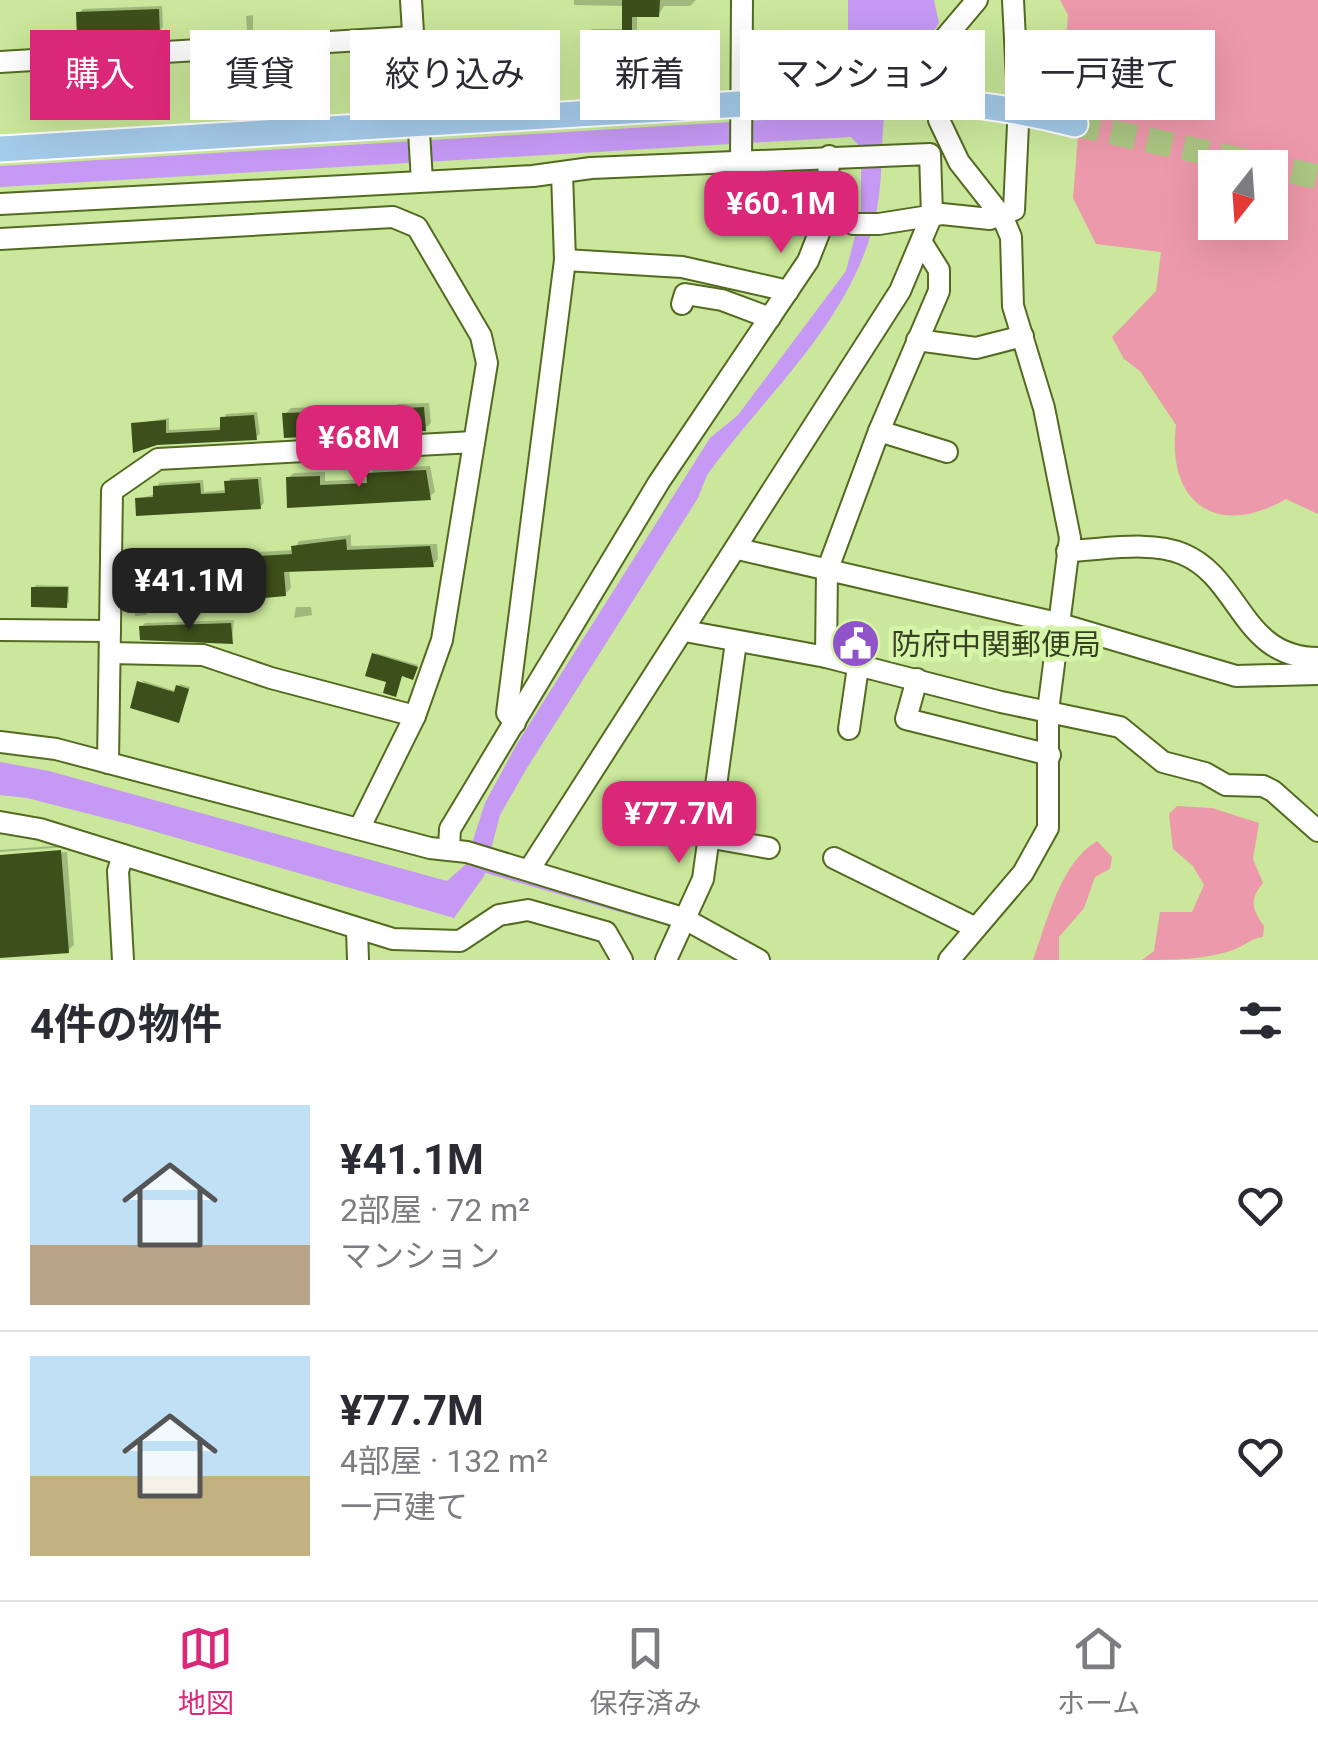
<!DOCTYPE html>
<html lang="ja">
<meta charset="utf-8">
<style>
body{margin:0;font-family:Roboto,"Noto Sans JP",sans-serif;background:#f7f7f7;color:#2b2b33;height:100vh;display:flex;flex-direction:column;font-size:38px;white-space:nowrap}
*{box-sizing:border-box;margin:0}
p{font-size:32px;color:#7c7c81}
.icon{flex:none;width:55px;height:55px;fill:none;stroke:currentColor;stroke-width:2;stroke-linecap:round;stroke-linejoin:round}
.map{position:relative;height:960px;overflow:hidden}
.details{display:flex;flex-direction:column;background:#fff;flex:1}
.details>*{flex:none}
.banner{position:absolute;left:30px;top:30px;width:1260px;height:90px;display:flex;gap:20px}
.needle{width:65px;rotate:197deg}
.buttons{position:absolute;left:1198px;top:150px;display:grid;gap:20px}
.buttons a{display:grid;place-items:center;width:90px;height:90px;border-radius:0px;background:#fff;box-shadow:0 10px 40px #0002;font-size:50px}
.price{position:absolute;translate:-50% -85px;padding:0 22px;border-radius:20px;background:#db2777;color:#fff;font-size:32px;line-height:65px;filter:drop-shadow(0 2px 5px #0008)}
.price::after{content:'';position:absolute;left:50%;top:60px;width:30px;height:22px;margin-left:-15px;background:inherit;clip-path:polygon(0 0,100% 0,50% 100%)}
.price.current{background:#222;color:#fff}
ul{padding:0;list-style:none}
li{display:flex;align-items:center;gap:30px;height:250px;padding:0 30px}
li+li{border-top:2px solid #e1e1e2}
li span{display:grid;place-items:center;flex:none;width:280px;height:200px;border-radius:0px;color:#555}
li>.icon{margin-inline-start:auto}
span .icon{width:120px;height:120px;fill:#fffc;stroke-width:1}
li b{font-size:42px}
h2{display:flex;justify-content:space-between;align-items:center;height:120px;padding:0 30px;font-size:42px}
.chip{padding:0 35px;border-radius:0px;background:#fff;box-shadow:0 10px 40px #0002;font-size:35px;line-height:90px}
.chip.current{background:#db2777;color:#fff}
.menu{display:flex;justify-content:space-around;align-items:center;height:140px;border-top:2px solid #e1e1e2;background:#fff;font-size:28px;color:#7c7c81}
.menu a{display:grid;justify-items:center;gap:5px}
.menu .current{color:#db2777}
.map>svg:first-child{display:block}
.green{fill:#ec99ab;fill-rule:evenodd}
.water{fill:#c599f4}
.shadow{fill:#0003}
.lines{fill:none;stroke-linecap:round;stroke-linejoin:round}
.stream{stroke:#c599f4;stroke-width:4}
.building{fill:#3d4f1a}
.major-tunnel{stroke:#acc683;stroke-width:25;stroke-dasharray:25 12;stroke-linecap:butt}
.minor-casing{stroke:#536b20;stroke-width:24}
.major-casing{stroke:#fff;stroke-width:29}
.minor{stroke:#fff;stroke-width:20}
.major{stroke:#a4cae9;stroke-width:25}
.labels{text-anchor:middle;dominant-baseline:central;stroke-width:10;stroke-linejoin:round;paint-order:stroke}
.poi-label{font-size:30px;fill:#354122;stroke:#d7f5a8;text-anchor:start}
</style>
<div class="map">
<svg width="1318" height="960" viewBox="0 0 1318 960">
<rect width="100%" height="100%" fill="#cae79b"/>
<g class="green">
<path d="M1060,0H1318V514L1286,499C1217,539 1166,503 1176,425L1140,371L1124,359L1112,337L1156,291L1161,252L1096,244L1073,198L1080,112L1058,95L1048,51L1066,38L1068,15ZM1215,168H1270V222H1215Z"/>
<path d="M1177,806L1212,808L1259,823L1253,859L1263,883C1249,900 1252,909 1264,926L1263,937C1250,938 1245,946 1233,950C1204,960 1173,960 1142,960L1154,951L1160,912H1192L1204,885L1193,866L1173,849L1169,814Z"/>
<path d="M1097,841L1112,857L1110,869L1095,877L1084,908L1059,937V960H1033C1047,922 1060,863 1097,841Z"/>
</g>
<path class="water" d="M848,0H934L939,23L906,75L892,77C877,128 886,167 876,214C854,319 768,391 707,475L698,498L527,768L500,815L484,876L454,918L132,825L27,798L0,795V762L49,771L447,881L465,865L485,803L518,742L710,438L738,415L846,271L861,213V148L851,137L0,187V166L848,115Z"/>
<g class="shadow">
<polygon points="574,0 696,0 690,6 664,6 658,15 637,15 637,39 624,52 586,35 592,29 624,29 624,6 574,5"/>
<polygon points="162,6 163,27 159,32 79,13 83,9"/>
<polygon points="253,15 253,30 247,31 246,16"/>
<polygon points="469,44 469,53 460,53 460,45"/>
<polygon points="440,54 453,54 452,74 439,74"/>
<polygon points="429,403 431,423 425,428 286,436 285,414 291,408 321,407 321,418 392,415 397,404"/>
<polygon points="257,412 260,434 256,437 157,443 133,424 169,418 169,430 223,427 226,414"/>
<polygon points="430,466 435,492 429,497 289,505 288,478 294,473 325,472 325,481 369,479 374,468"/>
<polygon points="261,477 264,503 260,507 137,499 156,494 159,483 203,480 204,492 227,490 230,478"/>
<polygon points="351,535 351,546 437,544 438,559 433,565 289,569 291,588 285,594 264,573 138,564 144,558 294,550 299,541"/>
<polygon points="36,585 69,586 69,603 34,588"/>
<polygon points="145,599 147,615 135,616 134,600"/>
<polygon points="296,607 311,607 312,615 294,618"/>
<polygon points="234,620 232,642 141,627 145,623"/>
<polygon points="376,653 418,665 414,675 402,674 389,681"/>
<polygon points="141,680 175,691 180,684 190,687 180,718"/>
<polygon points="66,845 67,847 0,852 0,850"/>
<polygon points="67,852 74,945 67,951 0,956 0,857"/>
</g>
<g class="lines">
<polyline class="stream" points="486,871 648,918"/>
</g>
<g class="building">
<polygon points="622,0 660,0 659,17 632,17 632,48 625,48 625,54 586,55 584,34 622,34"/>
<polygon points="159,9 160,34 77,37 76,12"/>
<polygon points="424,407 426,431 284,438 282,413 316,412 317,423 390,419 389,409"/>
<polygon points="254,415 257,440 157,445 133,453 131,423 166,420 166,433 220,430 220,417"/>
<polygon points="426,470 431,500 287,508 286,477 320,476 320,485 367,483 366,473"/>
<polygon points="258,479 261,509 136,516 135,498 153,497 153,486 200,483 201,494 225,493 224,481"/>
<polygon points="346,539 347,550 430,546 434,567 284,572 286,596 264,598 262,576 137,583 135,563 292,554 291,546"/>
<polygon points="31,587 68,587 67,608 31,607"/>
<polygon points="231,623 233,644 140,640 139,626"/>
<polygon points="372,653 418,667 413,680 402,676 396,697 383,693 386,682 365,676"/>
<polygon points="137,681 174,692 176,685 189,689 179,723 130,708"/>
<polygon points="61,850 69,953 0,958 0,855"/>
</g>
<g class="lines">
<polyline class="major-tunnel" points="1075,124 1318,177"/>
<defs>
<g id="minor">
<polyline points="411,0 422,181"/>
<polyline points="1013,0 1018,98"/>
<polyline points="0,62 412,37"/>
<polyline points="741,161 742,0"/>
<polyline points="0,204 533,176 591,168 930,154 932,215 900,291 529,870"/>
<polyline points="827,213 853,224 879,224 942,214 990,219 1014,210 1018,125"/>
<polyline points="0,239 393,217 417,227 481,336 487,363 442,640 415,716 359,829"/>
<polyline points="565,260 682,267 788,291"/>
<polyline points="682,304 685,294 722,300 770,318"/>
<polyline points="917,340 976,348 1023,336"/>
<polyline points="879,431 947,452"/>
<polyline points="738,549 1057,623 1236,676 1318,674"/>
<path d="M1067,551C1102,550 1150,540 1183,554C1241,578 1241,658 1318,658"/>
<polyline points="0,630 110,631"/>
<polyline points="685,631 826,657 1001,702 1120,727 1163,762 1205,773 1226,785 1263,786 1273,791 1318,831"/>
<polyline points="110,653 203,655 271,678 415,716"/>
<polyline points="826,657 827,571 879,431 939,291 939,270 922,243"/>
<polyline points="917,679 906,719 1050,755"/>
<polyline points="515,723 507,713 565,260 562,173"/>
<polyline points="849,729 858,667"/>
<polyline points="0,742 56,749 430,848 467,852 683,918 759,960"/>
<polyline points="108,763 112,491 158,459 474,442"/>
<polyline points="0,822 40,829 393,939 460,941 499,915 528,910 606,932 622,960"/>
<polyline points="707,837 769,848"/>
<polyline points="449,847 450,829 659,482 808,261 827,213 829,156"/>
<polyline points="123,855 118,871 123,960"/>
<polyline points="834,858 976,928"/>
<polyline points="357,929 358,960"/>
<polyline points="666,960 703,879 736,642"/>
<polyline points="949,960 1023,873 1048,828 1048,711 1070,538 1044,408 1013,306 1011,237 1003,218 959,162 939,120 936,67 944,39 977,0"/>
</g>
<path id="major" d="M0,149L840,98C920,97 997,103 1075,124"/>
</defs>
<use href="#minor" class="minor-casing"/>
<use href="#major" class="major-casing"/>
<use href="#minor" class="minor"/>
<use href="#major" class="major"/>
</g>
<defs>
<symbol id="civic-disc" viewBox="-11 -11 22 22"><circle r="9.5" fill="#9153c9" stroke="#d7f5a8"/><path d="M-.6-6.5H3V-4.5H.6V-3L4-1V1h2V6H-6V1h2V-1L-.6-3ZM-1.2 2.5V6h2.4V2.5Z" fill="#fff"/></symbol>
</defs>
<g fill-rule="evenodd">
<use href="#civic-disc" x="828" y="616" width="55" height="55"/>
</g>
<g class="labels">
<g class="poi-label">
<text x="891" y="644">防府中関郵便局</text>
</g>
</g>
</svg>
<div class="buttons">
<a><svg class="needle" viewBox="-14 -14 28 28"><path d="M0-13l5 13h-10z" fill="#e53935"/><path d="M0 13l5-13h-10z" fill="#7c7c81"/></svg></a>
</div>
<b class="price" style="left:781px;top:256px">¥60.1M</b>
<b class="price" style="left:359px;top:490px">¥68M</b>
<b class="price current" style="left:189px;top:633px">¥41.1M</b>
<b class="price" style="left:679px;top:866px">¥77.7M</b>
<div class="banner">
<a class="chip current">購入</a>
<a class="chip">賃貸</a>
<a class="chip">絞り込み</a>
<a class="chip">新着</a>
<a class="chip">マンション</a>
<a class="chip">一戸建て</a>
</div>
</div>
<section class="details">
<h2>4件の物件<svg class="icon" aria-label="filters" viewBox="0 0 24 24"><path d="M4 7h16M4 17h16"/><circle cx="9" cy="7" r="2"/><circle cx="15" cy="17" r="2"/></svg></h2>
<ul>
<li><span style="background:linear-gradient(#bfe0f5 70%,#b9a48a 0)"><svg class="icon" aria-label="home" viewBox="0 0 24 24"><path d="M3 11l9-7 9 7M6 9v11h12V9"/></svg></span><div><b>¥41.1M</b><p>2部屋 · 72 m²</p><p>マンション</p></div><svg class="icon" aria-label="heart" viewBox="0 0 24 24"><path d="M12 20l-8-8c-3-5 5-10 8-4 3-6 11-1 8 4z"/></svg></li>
<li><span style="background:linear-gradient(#bfe0f5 60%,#c2b280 0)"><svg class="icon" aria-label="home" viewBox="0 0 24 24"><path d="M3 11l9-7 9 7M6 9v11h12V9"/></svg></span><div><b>¥77.7M</b><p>4部屋 · 132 m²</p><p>一戸建て</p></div><svg class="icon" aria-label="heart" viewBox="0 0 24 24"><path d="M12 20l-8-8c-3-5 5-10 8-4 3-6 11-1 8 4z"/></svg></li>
</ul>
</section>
<nav class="menu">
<a class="current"><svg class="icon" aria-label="map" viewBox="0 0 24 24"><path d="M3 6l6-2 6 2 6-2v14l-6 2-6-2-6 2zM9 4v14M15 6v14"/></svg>地図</a>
<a><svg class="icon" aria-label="saved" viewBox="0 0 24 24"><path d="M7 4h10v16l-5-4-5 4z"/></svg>保存済み</a>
<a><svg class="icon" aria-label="home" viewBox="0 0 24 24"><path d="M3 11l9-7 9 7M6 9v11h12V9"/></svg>ホーム</a>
</nav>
